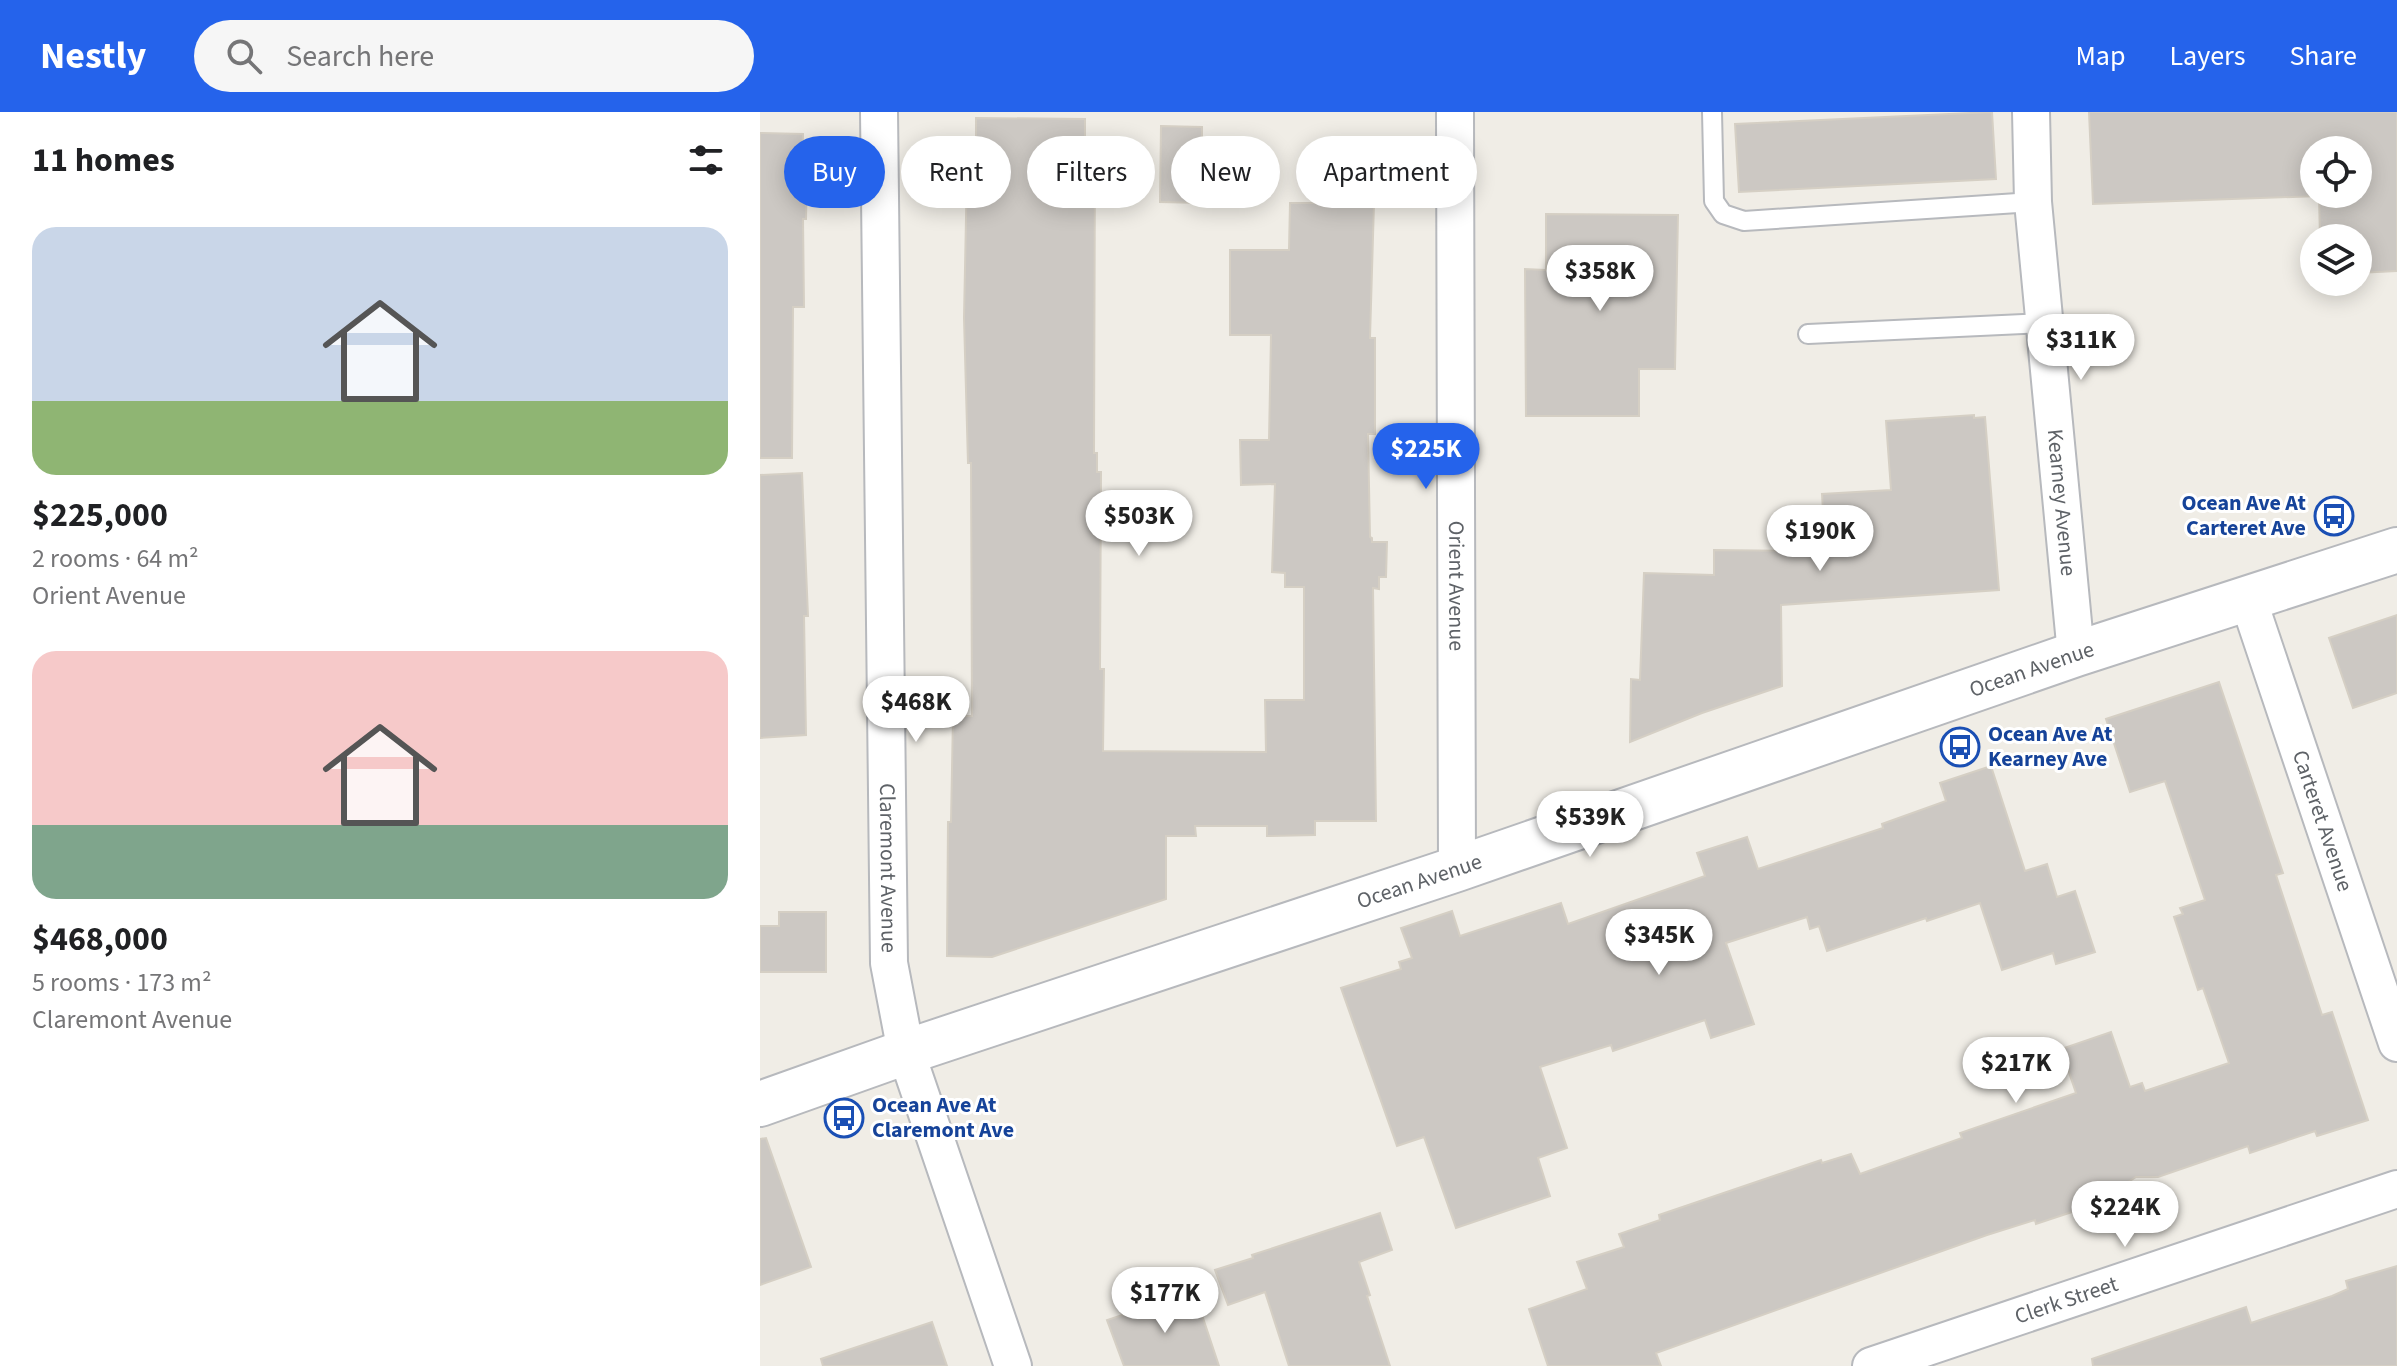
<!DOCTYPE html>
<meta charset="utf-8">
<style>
body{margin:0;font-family:"Source Sans 3",sans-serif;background:#f6f6f6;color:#202124;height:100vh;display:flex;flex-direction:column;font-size:30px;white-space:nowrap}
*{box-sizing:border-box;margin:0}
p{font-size:26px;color:#757577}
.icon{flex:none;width:44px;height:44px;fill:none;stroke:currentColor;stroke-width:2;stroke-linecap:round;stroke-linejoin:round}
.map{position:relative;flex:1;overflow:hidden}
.sheet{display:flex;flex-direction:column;background:#fff;width:760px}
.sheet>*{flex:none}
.top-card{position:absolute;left:24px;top:24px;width:760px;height:72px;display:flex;gap:16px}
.fabs{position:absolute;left:1540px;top:24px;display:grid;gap:16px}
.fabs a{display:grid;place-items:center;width:72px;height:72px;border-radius:50%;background:#fff;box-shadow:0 4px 20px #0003;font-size:40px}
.price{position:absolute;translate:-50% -68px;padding:0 18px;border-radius:28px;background:#fff;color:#222;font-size:26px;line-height:52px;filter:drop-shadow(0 2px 4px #0008)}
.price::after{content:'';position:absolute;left:50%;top:48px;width:24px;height:18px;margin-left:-12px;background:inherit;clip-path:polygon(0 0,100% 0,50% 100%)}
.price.on{background:#2563eb;color:#fff}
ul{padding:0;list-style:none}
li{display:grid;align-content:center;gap:16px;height:424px;padding:0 32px}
li span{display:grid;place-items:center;height:248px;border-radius:24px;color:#555}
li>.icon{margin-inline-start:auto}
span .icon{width:144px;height:144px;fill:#fffc;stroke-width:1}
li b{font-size:34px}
h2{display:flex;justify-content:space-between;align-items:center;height:96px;padding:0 32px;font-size:34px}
.tag{padding:0 28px;border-radius:36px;background:#fff;box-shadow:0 4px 20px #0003;font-size:28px;line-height:72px}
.tag.on{background:#2563eb;color:#fff}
header{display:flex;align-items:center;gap:48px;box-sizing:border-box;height:112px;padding:0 40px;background:#2563eb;color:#fff}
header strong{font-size:38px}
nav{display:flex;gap:44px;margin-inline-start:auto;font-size:28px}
.search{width:560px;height:72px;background:#f6f6f6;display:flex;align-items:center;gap:20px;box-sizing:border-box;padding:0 28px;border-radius:44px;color:#757577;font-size:30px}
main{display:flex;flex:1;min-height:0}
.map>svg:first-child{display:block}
.building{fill:#ccc8c3;stroke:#d5cfc4;stroke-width:2;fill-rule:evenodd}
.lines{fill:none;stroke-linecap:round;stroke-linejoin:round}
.service-casing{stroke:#b7b9bd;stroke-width:22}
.minor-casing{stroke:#b7b9bd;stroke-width:40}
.tertiary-casing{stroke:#b7b9bd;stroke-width:48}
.service{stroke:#fff;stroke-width:18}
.minor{stroke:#fff;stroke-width:36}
.tertiary{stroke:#fff;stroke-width:44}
.labels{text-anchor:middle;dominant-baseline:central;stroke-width:6;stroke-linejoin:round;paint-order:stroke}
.street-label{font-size:22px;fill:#5e6267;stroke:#fff}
.transit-label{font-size:22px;font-weight:bold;fill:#164399;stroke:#fff;text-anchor:start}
</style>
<header>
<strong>Nestly</strong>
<div class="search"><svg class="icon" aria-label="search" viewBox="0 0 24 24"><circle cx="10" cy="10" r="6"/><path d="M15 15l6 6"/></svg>Search here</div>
<nav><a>Map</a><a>Layers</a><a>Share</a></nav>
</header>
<main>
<section class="sheet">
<h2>11 homes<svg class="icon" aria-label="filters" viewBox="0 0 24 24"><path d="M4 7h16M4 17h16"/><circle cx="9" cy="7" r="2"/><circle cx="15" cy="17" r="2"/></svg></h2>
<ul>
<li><span style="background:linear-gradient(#c9d6e8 70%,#8fb573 0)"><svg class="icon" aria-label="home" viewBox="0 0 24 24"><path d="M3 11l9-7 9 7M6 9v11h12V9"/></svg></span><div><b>$225,000</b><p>2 rooms · 64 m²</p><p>Orient Avenue</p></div></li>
<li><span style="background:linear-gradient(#f6c9c9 70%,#7fa58c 0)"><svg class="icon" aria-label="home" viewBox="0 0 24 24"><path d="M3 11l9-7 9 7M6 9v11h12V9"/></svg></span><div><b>$468,000</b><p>5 rooms · 173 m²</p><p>Claremont Avenue</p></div></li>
</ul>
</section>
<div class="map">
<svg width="1637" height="1254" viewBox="0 0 1637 1254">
<rect width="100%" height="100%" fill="#f0ede6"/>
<g class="building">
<polygon points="1232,0 1236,67 979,80 975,12"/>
<path d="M1329,0H1637V159L1598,161V126H1560L1559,84L1333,92ZM1554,38H1598V82H1554Z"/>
<polygon points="216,6 325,7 325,28 335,28 334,341 337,341 337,360 341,360 340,557 344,557 343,639 506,640 505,588 544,588 544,475 525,475 525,461 512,460 515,372 481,373 480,328 509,328 511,223 470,223 470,138 529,138 530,91 614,91 610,226 615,226 615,322 608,322 610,425 612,426 612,430 627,430 626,465 619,465 619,477 613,476 616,709 555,709 555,723 507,724 507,714 435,714 436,724 406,724 406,787 232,845 187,844 188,710 191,710 193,604 212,604 211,351 208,351 204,206 207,57 216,57"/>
<polygon points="401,14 442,15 442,91 400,90"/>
<polygon points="0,21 43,22 42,60 47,60 46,107 43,107 44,195 33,195 32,346 0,346"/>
<polygon points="786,102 918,103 915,257 879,257 879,304 766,304 765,157 786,158"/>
<polygon points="1214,303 1214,306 1225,305 1239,478 1021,493 1022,574 942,601 870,630 871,567 880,568 884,461 954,463 954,438 1033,439 1030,401 1063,399 1062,382 1131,378 1126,309"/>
<polygon points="42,361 48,504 44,504 46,623 0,626 0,363"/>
<polygon points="1637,503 1637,581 1593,596 1569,526"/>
<polygon points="1459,570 1523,761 1516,763 1562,903 1572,900 1608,1008 1557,1024 1555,1019 1490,1041 1488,1034 1398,1065 1376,1065 1333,1093 1276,1112 1275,1108 1227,1123 896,1241 901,1254 788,1254 769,1197 827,1177 817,1150 864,1135 859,1122 900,1108 899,1103 1061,1048 1062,1051 1091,1042 1100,1062 1202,1026 1200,1021 1316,981 1301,937 1351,920 1370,975 1382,971 1385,979 1469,951 1443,876 1438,878 1414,805 1423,802 1420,796 1445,788 1405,669 1370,680 1346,607"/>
<polygon points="1231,654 1265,759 1287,752 1297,785 1315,779 1335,840 1296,852 1293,841 1242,858 1220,791 1167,809 1166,806 1067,839 1059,814 1050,817 1047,805 966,831 994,912 951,926 945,908 853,939 851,933 780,955 807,1036 778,1046 790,1084 696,1116 664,1025 637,1034 581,876 641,857 639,850 652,846 641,816 692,799 700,824 801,791 808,812 945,764 937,741 987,725 998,757 1123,716 1122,712 1186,689 1180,671"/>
<polygon points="19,800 66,800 66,860 0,860 0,814 19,814"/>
<polygon points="6,1026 51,1155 0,1173 0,1027"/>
<polygon points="620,1101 632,1138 599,1150 610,1183 607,1184 630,1254 529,1254 505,1180 468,1193 455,1158 493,1146 492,1143"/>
<polygon points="1637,1154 1637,1254 1333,1254 1332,1247 1486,1195 1491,1211 1572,1184 1588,1177 1586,1169"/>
<polygon points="434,1179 459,1254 364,1254 347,1208"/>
<polygon points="172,1210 187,1254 63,1254 61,1247"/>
</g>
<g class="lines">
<defs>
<g id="service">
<polyline points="952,0 954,89 963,102 984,109 1273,90"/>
<polyline points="1048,222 1285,211"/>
</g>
<g id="minor">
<path id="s1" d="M119,0L129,851L146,940L253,1254"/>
<path id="s2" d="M695,0L697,757"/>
<path id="s3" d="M1271,0L1273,90L1316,542"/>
<path id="s4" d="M1488,487L1637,931"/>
<path id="s5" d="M1111,1254L1637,1077"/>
</g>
<g id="tertiary">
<path id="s6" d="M0,992L146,940L697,757L1316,542L1637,438"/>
</g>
</defs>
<use href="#service" class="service-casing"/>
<use href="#minor" class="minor-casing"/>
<use href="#tertiary" class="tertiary-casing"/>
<use href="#service" class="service"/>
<use href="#minor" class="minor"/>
<use href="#tertiary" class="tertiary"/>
</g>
<defs>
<symbol id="bus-ring" viewBox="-11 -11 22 22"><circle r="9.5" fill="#fff" stroke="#1a4fb4" stroke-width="1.5"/><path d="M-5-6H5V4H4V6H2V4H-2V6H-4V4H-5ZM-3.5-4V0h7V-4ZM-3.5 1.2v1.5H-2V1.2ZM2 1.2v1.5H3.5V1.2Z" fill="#1a4fb4"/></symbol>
</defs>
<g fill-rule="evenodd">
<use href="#bus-ring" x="1552" y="382" width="44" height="44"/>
<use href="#bus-ring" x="1178" y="613" width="44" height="44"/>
<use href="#bus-ring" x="62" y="984" width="44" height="44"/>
</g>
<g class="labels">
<g class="street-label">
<text stroke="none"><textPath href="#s3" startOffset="392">Kearney Avenue</textPath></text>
<text stroke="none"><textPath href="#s2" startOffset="474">Orient Avenue</textPath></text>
<text stroke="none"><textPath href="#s6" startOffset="1344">Ocean Avenue</textPath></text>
<text stroke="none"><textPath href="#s4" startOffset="234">Carteret Avenue</textPath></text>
<text stroke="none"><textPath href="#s1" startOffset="756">Claremont Avenue</textPath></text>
<text stroke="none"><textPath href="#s6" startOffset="696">Ocean Avenue</textPath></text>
<text stroke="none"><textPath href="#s5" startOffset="206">Clerk Street</textPath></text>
</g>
<g class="transit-label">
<text x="1546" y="391" text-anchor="end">Ocean Ave At<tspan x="1546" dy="25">Carteret Ave</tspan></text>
<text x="1228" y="622">Ocean Ave At<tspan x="1228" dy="25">Kearney Ave</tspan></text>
<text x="112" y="993">Ocean Ave At<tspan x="112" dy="25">Claremont Ave</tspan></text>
</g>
</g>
</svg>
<div class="fabs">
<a><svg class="icon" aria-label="locate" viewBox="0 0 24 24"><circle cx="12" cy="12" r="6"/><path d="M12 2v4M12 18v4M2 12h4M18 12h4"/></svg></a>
<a><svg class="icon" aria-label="layers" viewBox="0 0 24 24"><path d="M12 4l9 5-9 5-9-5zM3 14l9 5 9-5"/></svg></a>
</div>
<b class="price" style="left:840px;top:201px">$358K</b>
<b class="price" style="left:1321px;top:270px">$311K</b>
<b class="price on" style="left:666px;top:379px">$225K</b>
<b class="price" style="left:379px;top:446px">$503K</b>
<b class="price" style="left:1060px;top:461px">$190K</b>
<b class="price" style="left:156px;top:632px">$468K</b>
<b class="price" style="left:830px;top:747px">$539K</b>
<b class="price" style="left:899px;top:865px">$345K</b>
<b class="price" style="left:1256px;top:993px">$217K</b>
<b class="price" style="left:1365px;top:1137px">$224K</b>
<b class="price" style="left:405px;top:1223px">$177K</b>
<div class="top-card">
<a class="tag on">Buy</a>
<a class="tag">Rent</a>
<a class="tag">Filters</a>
<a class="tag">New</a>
<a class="tag">Apartment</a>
</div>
</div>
</main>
